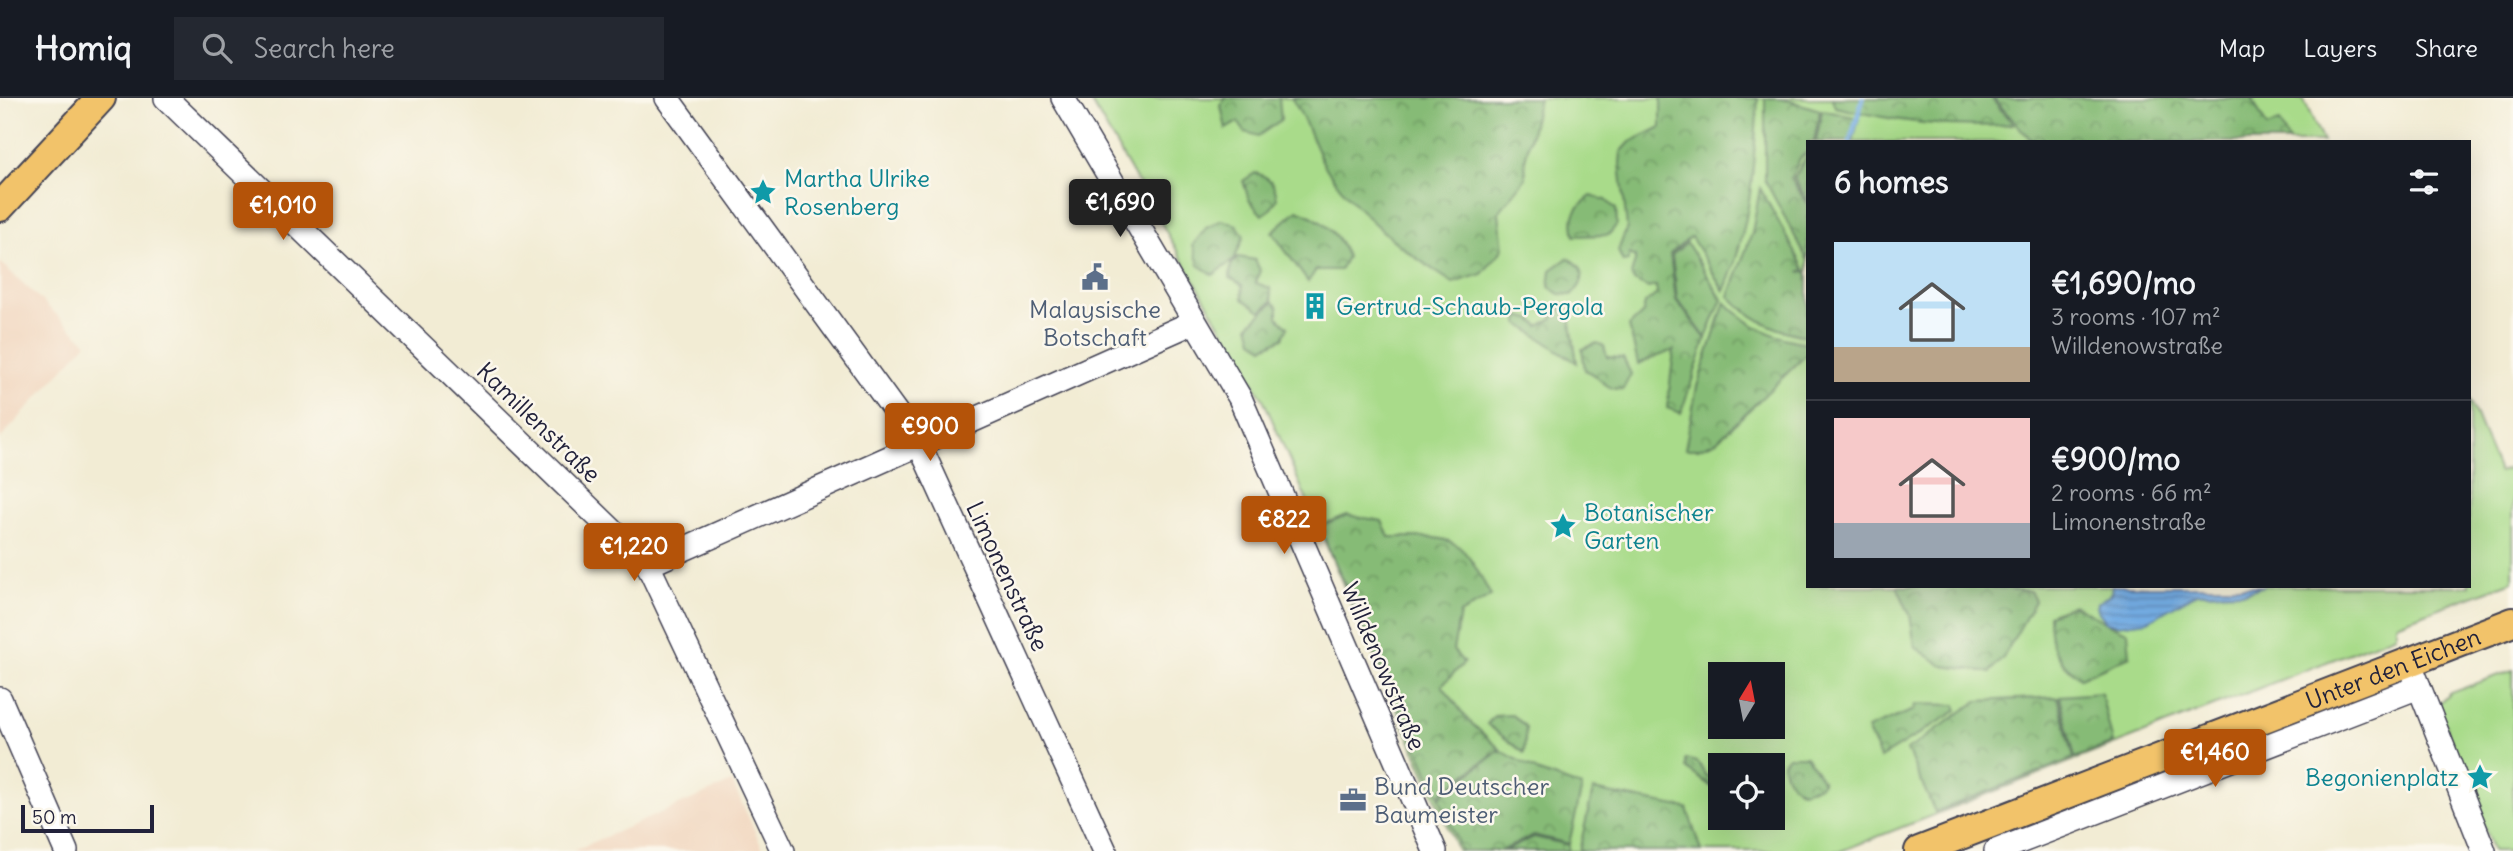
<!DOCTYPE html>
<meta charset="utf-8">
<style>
body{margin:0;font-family:Delius,sans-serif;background:#242831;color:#f1f3f6;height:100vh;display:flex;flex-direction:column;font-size:26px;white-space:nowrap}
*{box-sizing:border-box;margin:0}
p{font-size:23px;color:#9ea1a6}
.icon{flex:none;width:38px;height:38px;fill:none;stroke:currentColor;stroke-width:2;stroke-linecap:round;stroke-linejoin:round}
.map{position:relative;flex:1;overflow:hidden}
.side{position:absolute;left:1806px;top:42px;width:665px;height:448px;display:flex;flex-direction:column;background:#171b24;border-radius:0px;box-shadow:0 7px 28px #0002}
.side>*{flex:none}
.needle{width:46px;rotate:10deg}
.fabs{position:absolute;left:1708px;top:564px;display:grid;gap:14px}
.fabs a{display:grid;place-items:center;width:77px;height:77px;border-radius:0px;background:#171b24;box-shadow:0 7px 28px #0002;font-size:35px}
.scale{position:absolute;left:21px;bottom:18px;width:133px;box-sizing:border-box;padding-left:7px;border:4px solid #22223b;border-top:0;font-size:19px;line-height:24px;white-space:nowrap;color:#22223b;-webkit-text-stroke:5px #fbf7ec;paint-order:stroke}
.price{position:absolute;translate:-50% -60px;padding:0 16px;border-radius:7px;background:#b45309;color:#fff;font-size:23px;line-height:46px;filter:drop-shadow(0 2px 4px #0008)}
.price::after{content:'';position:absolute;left:50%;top:42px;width:21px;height:16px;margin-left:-10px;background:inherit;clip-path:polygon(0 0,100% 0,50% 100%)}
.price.active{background:#222;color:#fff}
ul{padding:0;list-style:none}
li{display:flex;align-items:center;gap:21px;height:175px;padding:0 28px}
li+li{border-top:2px solid #363941}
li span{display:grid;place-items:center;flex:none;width:196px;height:140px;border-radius:0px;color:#555}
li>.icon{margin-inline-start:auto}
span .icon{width:84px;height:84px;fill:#fffc;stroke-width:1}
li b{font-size:30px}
h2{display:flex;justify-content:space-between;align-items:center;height:84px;padding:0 28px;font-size:30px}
header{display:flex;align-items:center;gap:42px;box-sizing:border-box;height:98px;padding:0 35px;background:#171b24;border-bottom:2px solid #363941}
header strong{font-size:33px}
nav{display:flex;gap:38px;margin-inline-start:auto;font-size:24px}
.search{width:490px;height:63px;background:#242831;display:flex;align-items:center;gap:18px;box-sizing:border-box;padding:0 24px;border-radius:0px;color:#9ea1a6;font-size:26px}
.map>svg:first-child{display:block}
.built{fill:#f1d5bd}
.green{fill:#a9db8a;stroke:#667e62;stroke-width:2;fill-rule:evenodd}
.forest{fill:url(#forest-crowns);stroke:#546e58;stroke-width:2}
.water{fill:url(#water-rules);stroke:#4c6890;stroke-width:2}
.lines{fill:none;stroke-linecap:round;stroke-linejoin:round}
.stream{stroke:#75ade4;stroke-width:5}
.minor-casing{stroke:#414052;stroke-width:26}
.major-casing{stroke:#414052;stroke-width:32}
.minor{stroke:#fff;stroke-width:23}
.major{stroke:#f2c36a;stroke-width:28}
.labels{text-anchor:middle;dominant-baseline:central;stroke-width:5;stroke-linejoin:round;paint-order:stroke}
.culture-label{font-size:24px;fill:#0d838f;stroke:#fbf7ec;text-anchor:start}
.service-label{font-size:24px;fill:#4e5e75;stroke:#fbf7ec}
.street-label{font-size:24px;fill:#22223b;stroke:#fbf7ec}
</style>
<header>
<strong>Homiq</strong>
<div class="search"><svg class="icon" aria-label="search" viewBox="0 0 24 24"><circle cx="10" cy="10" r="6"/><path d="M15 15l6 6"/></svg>Search here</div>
<nav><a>Map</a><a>Layers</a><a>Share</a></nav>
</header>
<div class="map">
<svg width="2513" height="753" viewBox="0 0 2513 753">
<defs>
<pattern id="forest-crowns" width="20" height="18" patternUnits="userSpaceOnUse" patternTransform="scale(1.75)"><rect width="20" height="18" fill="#86bb76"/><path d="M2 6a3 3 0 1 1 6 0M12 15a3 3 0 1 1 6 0" fill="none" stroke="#6d9862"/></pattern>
<pattern id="water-rules" width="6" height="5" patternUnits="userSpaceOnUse" patternTransform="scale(1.75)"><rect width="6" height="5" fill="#75ade4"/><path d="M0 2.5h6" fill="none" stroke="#608cba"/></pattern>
</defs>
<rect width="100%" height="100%" fill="#fbf7ec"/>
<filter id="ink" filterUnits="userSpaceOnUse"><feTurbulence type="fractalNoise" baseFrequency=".0143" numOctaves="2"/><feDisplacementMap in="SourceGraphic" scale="14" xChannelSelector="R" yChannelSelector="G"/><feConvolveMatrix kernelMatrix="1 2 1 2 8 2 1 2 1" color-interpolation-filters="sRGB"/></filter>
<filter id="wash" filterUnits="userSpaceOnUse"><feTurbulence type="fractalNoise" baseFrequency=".00686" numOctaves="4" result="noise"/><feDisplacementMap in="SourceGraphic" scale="28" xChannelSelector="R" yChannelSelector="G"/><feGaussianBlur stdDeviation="1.57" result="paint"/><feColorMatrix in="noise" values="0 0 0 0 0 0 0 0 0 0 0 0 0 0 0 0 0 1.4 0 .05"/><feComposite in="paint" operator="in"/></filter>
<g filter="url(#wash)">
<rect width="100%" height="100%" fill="#f2ecd4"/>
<g class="built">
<polygon points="0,164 87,245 0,341"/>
<polygon points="732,684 764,753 573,753"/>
</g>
<g class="green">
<path d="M1089,0H2303L2323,44H1808V488H2469V301L2499,374L2513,369V483L2396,526V537L1841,753H1458L1264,303ZM1720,576H1773V628H1720ZM1720,667H1773V719H1720Z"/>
<polygon points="2513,572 2513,753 2493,753 2438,607 2450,595"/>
</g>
<g class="forest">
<polygon points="1224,0 1279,0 1281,22 1258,38 1245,34 1238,24 1226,31 1221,8"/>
<path d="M1291,0H1539L1525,62L1526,80L1499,114L1503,151L1482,176L1453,185C1405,154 1362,121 1328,73C1313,50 1307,21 1291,0Z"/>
<path d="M1661,0H1758C1754,66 1751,132 1724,193L1691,139L1670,156L1676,202L1706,241L1681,315L1667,310L1674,252L1638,266L1629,228L1643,215L1645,205L1657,196L1656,188L1648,190L1634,183L1631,177L1636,159L1630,156L1628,163L1623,164L1618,153L1627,129L1620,65L1621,54L1630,44L1661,29Z"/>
<polygon points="1765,0 1781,0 1820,12 1814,44 1808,44 1808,53 1800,60 1791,80 1808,107 1808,163 1765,82"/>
<path d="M1832,0H1991L2013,26C1951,32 1894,23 1835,9Z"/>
<polygon points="1993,0 2252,0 2267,29 2279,24 2289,44 2033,44"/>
<polygon points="1822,12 1859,20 1853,44 1816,44"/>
<polygon points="1808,56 1808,104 1794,80"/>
<path d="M1255,75C1270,79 1275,85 1277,101L1270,112L1262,117L1249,102L1243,83Z"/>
<path d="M1760,90L1805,172L1799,174L1806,173L1808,177V238C1777,234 1751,221 1729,198L1752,135Z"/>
<path d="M1591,98L1606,102L1616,111L1617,126L1609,137L1575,138C1570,117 1575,110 1591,98Z"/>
<path d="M1297,112C1319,119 1340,136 1347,159L1340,172H1316L1308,184L1272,134Z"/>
<polygon points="1222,122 1237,127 1244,138 1234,162 1213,177 1199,167 1193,147 1206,130"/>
<polygon points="1687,145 1722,201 1706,240 1677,201 1672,157"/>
<polygon points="1238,159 1255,162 1260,172 1256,185 1270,190 1272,203 1261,213 1243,201 1242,187 1230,180 1231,167"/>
<path d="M1568,160C1587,169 1586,184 1572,197L1560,196L1549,189L1551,172Z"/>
<polygon points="1273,204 1278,209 1278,219 1288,229 1283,240 1264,249 1253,242 1249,227"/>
<path d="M1725,204C1748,228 1775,241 1808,245V255L1717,343L1698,351H1685L1697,288Z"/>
<polygon points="1561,210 1570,218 1577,265 1518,225 1519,218 1531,221 1539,228 1553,220 1555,211"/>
<path d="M1597,245L1604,248L1607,259L1623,260L1631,276L1623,291C1606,294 1599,277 1585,272L1582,251Z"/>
<path d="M1347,417L1382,423L1389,439C1457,439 1459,436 1491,498L1460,516L1453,552L1464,565L1442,587L1468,622L1500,651L1438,697L1319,428Z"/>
<polygon points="1897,488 1976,488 2030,493 2035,503 2003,560 1990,574 1943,568 1915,549 1910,517"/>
<path d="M2073,507C2093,516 2107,528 2128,534L2130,558L2080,580C2055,561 2049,548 2049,517Z"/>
<polygon points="2101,595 2113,645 2075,660 2060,598"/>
<polygon points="2058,599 2074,660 1935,714 1907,652 1977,603"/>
<polygon points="1915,606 1956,607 1958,612 1880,660 1867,631 1914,612"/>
<polygon points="1512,617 1526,629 1524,655 1487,626 1494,618"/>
<polygon points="1500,652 1539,674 1582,689 1569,746 1534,737 1501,753 1461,753 1439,699"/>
<path d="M1788,658H1806L1823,683L1818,689L1802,693C1790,685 1783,678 1783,664Z"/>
<polygon points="1686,661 1698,664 1706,678 1720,679 1720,695 1686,670"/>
<polygon points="1593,692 1687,710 1701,753 1579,753"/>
<polygon points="1534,739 1569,747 1568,753 1505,753"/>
</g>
<polygon class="water" points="2113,488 2264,488 2245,494 2197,495 2148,523 2117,527 2106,524 2096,510 2097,505 2112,495"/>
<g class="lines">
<polyline class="stream" points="1850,44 1863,0"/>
</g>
</g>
<g filter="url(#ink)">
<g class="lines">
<defs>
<g id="minor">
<polyline points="166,0 648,467 783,753"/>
<polyline points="667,0 919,346 1105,753"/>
<polyline points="1063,0 1240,300 1435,753"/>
<polyline points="648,467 1194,224"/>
<polyline points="2414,576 2484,753"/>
<polyline points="0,601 66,753"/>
<polyline points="1996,753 2419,589"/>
</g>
<g id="major">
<polyline points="0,109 101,0"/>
<path id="s1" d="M1919,753L2513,524"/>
</g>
</defs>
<use href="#minor" class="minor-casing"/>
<use href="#major" class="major-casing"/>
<use href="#minor" class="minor"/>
<use href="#major" class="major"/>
</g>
</g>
<defs>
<symbol id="sight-bare" viewBox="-9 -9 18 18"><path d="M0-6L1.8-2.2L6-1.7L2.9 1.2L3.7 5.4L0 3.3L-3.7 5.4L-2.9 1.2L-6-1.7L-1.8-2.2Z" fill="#0f9aa8" stroke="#fbf7ec" stroke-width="2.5" paint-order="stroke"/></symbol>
<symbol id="civic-bare" viewBox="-9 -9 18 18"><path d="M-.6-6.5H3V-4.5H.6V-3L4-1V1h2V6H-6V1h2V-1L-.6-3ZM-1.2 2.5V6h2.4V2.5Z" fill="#5c6f8a" stroke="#fbf7ec" stroke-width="2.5" paint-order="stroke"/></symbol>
<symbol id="building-bare" viewBox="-9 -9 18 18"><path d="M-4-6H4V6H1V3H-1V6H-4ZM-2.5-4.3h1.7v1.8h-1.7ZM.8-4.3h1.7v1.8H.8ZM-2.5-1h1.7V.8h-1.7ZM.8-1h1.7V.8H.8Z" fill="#0f9aa8" stroke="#fbf7ec" stroke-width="2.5" paint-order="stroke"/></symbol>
<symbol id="office-bare" viewBox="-9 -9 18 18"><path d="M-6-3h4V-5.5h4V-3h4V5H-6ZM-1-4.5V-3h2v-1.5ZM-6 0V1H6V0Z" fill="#5c6f8a" stroke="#fbf7ec" stroke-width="2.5" paint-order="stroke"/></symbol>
</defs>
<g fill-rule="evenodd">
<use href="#sight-bare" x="744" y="75" width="38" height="38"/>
<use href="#civic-bare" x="1076" y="160" width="38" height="38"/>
<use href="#building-bare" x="1296" y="189" width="38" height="38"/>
<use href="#sight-bare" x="1544" y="409" width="38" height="38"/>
<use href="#sight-bare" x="2461" y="660" width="38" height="38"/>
<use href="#office-bare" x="1334" y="683" width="38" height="38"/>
</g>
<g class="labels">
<g class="culture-label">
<text x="784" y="80">Martha Ulrike<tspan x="784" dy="28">Rosenberg</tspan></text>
<text x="1336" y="208">Gertrud-Schaub-Pergola</text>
<text x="1584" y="414">Botanischer<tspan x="1584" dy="28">Garten</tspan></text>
<text x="2459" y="679" text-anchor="end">Begonienplatz</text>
</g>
<g class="service-label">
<text x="1095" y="211">Malaysische<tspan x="1095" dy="28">Botschaft</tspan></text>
<text x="1374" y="688" text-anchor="start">Bund Deutscher<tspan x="1374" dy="28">Baumeister</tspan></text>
</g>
<g class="street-label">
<text transform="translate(539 324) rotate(44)">Kamillenstraße</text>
<text transform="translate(1008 478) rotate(65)">Limonenstraße</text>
<text transform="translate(1384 568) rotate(67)">Willdenowstraße</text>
<text stroke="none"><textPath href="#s1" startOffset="508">Unter den Eichen</textPath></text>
</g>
</g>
</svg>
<div class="fabs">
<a><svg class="needle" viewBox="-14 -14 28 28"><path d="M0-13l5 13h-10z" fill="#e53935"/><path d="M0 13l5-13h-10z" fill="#9ea1a6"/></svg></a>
<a><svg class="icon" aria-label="locate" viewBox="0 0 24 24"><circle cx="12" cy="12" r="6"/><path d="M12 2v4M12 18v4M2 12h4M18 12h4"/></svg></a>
</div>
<div class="scale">50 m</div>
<b class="price active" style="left:1120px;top:141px">€1,690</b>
<b class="price" style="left:283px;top:144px">€1,010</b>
<b class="price" style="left:930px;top:365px">€900</b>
<b class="price" style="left:1284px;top:458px">€822</b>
<b class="price" style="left:634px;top:485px">€1,220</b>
<b class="price" style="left:2215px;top:691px">€1,460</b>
<section class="side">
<h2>6 homes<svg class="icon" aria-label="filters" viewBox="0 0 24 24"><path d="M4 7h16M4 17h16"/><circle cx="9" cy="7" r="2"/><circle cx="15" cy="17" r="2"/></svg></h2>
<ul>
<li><span style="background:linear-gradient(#bfe0f5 75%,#b9a48a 0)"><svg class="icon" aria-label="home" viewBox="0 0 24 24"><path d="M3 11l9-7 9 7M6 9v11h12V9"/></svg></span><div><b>€1,690/mo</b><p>3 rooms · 107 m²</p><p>Willdenowstraße</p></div></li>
<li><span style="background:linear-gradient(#f6c9c9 75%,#9aa5b1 0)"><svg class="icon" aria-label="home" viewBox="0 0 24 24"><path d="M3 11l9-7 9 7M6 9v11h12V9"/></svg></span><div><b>€900/mo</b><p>2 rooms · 66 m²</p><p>Limonenstraße</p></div></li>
</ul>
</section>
</div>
